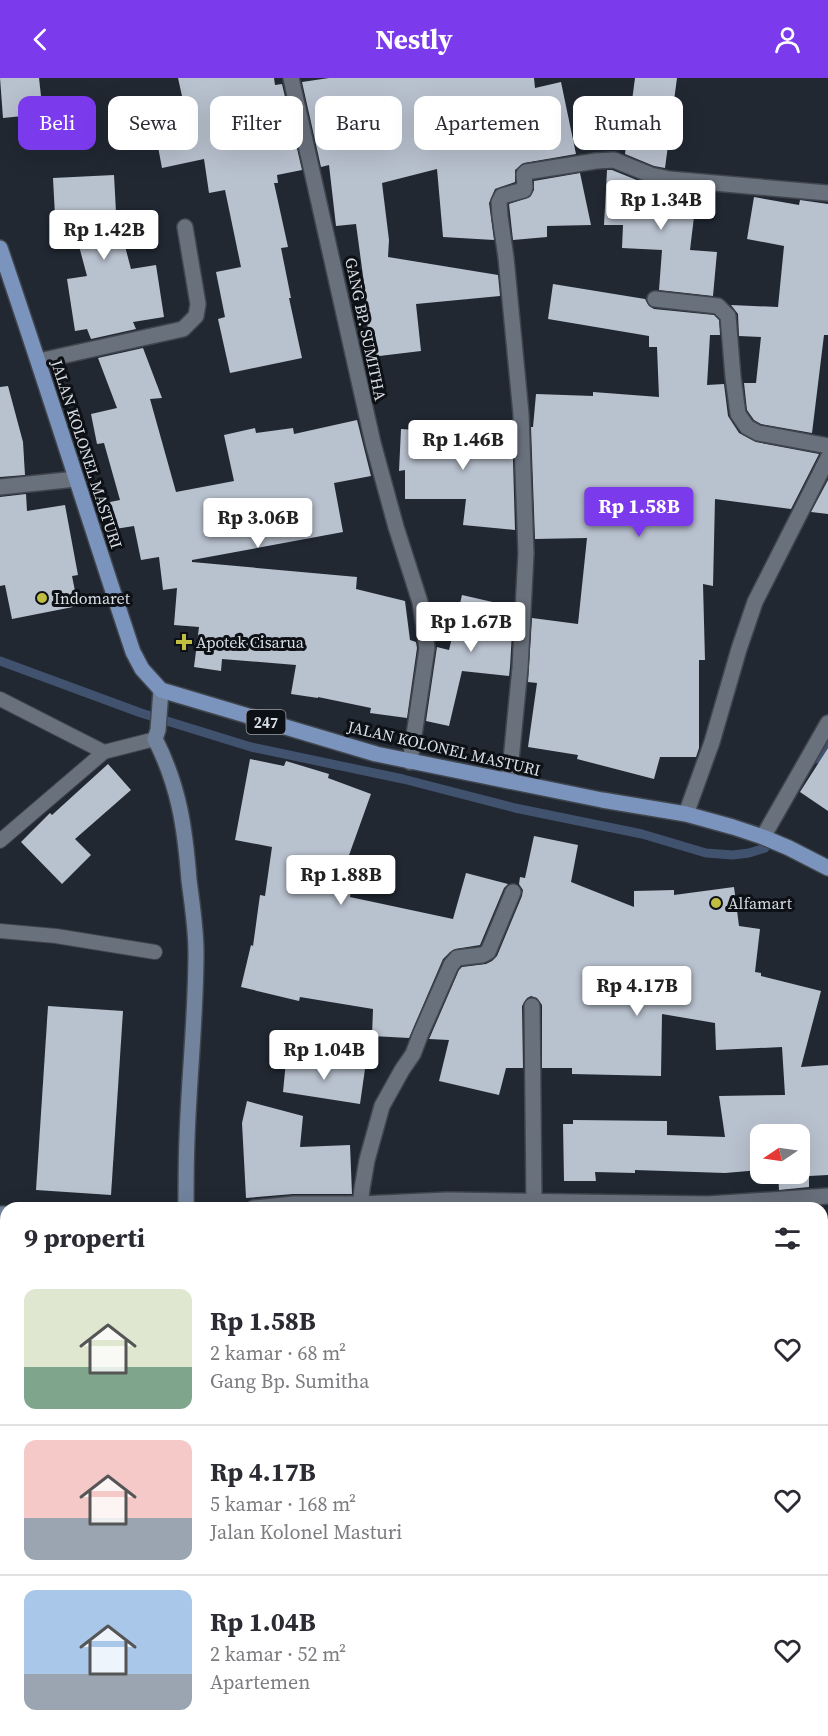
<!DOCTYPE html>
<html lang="id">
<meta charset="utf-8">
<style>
body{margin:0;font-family:"Source Serif 4",serif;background:#f7f7f7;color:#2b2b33;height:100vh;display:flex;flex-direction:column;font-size:22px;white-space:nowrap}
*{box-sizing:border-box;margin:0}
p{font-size:20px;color:#7c7c81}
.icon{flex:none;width:33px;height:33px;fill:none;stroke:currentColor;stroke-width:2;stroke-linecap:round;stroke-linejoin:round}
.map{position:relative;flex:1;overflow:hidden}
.details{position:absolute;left:0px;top:1124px;width:828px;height:536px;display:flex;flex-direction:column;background:#fff;border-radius:18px 18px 0 0;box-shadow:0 6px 24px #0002}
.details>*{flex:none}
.guide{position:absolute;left:18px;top:18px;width:792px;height:54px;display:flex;gap:12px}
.needle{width:39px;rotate:257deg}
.buttons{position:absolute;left:750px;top:1046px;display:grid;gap:12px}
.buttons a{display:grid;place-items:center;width:60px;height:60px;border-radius:12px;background:#fff;box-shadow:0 6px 24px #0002;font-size:30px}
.price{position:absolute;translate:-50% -51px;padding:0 14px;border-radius:6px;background:#fff;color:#222;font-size:20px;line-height:39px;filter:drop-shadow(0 2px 3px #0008)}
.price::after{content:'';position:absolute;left:50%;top:36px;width:18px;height:14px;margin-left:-9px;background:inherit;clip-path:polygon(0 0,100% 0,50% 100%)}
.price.selected{background:#7c3aed;color:#fff}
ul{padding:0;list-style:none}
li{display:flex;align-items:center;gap:18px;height:150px;padding:0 24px}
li+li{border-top:2px solid #e1e1e2}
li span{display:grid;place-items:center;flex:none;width:168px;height:120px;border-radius:12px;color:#555}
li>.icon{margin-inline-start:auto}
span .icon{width:72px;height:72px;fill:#fffc;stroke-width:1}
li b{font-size:26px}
h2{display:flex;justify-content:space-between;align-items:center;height:72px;padding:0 24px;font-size:26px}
.chip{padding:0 21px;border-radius:12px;background:#fff;box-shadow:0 6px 24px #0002;font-size:21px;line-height:54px}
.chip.selected{background:#7c3aed;color:#fff}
header{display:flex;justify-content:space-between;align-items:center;height:78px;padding:0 24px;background:#7c3aed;color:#fff;font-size:27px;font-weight:700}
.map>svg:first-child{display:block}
.green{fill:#334b72}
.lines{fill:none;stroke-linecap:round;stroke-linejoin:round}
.stream{stroke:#41526f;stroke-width:9}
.building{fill:#b8c1ce}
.lane-casing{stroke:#41464e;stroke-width:16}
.street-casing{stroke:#41464e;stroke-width:18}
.secondary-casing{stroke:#41464e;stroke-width:18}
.primary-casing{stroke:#41464e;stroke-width:18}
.lane{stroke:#69717d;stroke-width:14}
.street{stroke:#69717d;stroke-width:15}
.secondary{stroke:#72839d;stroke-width:15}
.primary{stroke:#7a94bd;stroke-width:15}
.poi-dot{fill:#bfbe41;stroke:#0d1015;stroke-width:2}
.labels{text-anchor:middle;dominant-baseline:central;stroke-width:6;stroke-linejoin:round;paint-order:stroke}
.shield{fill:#0d1015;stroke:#9ca0a7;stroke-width:1.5}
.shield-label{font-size:15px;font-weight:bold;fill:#d9dee5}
.street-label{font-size:16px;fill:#d9dee5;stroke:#0d1015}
.poi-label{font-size:16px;fill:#d9dee5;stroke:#0d1015;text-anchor:start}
</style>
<header><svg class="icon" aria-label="back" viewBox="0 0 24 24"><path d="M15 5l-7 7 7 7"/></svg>Nestly<svg class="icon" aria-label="person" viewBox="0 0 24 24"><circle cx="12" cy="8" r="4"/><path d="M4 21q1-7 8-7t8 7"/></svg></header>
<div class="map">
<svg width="828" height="1658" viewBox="0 0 828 1658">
<rect width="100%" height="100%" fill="#212832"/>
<polygon class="green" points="0,1257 6,1257 6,1653 83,1653 83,1658 0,1658"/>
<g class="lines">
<g class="stream">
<polyline points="0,583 141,635 251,669 403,701 515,730 642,756 706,775 733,777 749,775 765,770"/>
<polyline points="816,681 828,661"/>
</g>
</g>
<g class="building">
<polygon points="0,0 39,0 43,36 3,40"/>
<polygon points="178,0 274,0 275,7 282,6 302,92 277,97 278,105 274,105 288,169 281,170 291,220 289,220 302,280 230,295 218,241 225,239 216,194 241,189 225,112 209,115 204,81 162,90 153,42 186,36"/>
<polygon points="329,0 534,0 535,10 561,4 576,76 524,85 515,92 515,104 495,111 489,125 494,162 443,159 437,91 382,105 389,162 388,179 498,197 500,218 416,226 421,273 371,279 366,235 368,235 356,146 336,148 329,87 321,89 302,4"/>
<polygon points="635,0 677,0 665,90 654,88 625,76"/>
<polygon points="607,92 612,92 649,107 668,111 697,114 690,172 717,174 713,218 659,212 662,172 622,170 623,147 604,147"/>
<polygon points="580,95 591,147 547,148 547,159 513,162 509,126 530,119 534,112 534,103"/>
<polygon points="114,97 116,134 131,191 156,187 164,239 133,244 136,251 91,261 87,251 75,253 67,201 87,198 71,138 55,138 53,100"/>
<polygon points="754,119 799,127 800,122 828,126 828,257 824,257 812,355 761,346 754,342 747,332 744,305 756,305 761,259 739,258 738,236 731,227 778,229 784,168 747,161"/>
<polygon points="553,206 645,221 649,228 654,231 714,237 719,242 720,257 710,257 707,307 724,306 728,338 739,355 756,364 819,376 791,431 715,421 713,508 703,506 705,582 699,582 699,670 696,679 660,679 654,701 577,681 578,677 528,669 537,605 528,604 532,540 578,546 587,460 535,461 531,349 533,349 536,316 593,318 593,314 659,319 657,269 649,269 649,258 548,241"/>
<polygon points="143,270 162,320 150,321 176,414 234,403 224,357 255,350 256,355 293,350 294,356 357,342 371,398 334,405 343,454 192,482 192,484 357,499 356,511 405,523 410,562 416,564 417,570 407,640 370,635 371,630 318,619 318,620 291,616 296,587 222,581 221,593 194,589 199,549 174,547 177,510 163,512 159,479 141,482 134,448 115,451 110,424 120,422 104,365 97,366 91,336 117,330 98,280"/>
<polygon points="8,308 23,364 25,397 0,399 0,309"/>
<polygon points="464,345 512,348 515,452 463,447 466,421 405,421 405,392 399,393 401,351 464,355"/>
<polygon points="828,402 828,436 811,434"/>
<polygon points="26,416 27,433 65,427 78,497 72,498 78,528 12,541 5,507 0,508 0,419"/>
<polygon points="462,517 510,528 508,537 513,538 510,589 509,598 462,593 449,648 426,643 437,569 449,572"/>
<polygon points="828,670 828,733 800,714"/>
<polygon points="250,681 284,688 286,683 329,696 328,700 371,716 348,780 356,781 350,819 453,841 466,795 508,806 504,810 480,867 455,871 450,874 443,881 409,960 372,958 373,931 300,919 299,923 241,909 251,867 253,868 260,817 265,818 272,769 235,762"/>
<polygon points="108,686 131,712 75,761 91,777 62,806 21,764 50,735 52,737"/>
<polygon points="534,758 578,767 571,804 634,829 634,813 674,812 674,817 734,809 739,848 760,851 755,894 761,895 761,898 821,913 801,989 828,987 828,1097 809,1098 809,1109 779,1112 778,1095 800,1095 800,1056 760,1056 760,1092 725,1095 635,1092 635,1095 595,1094 596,1103 564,1103 563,1046 573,1046 573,1042 667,1043 667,1057 725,1059 719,1018 785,1017 782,969 716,972 715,945 662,936 661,998 572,996 572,990 542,990 542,927 537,920 531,918 527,920 522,928 523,990 506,990 499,1017 439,1003 449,962 429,961 430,959 459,892 462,889 486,886 492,883 497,878 522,818 523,812 519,806 520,799 525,800"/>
<polygon points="48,928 123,933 111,1117 36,1112"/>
<polygon points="286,983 318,985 318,984 365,991 360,1026 283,1014"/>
<polygon points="247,1023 303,1038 300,1069 350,1067 352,1116 293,1116 246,1120 242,1045"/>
</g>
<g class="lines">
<defs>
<g id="lane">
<polyline points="0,621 104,674 155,661"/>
<polyline points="0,763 104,674"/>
<polyline points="0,853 56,858 155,874"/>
</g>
<g id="street">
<polyline points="291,0 373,365 396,449 420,524 427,570 410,684"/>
<polyline points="655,221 718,228 728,238 733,299 738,336 747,349 758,355 828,368"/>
<polyline points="39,283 183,251 196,238 198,226 185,149"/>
<polyline points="0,409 76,401"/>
<polyline points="509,703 520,590 526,475 521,336 506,180 500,138 499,124 502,118 524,112 525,109 524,96 526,94 596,83 614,82 651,97 669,101 828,115"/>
<polyline points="686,736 712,664 739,571 755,524 828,380"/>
<polyline points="763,759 828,645"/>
<polyline points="532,928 534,1123"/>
<polyline points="254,1130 294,1126 361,1126 448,1122 708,1126 828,1118"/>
<polyline points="360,1130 362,1111 367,1082 382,1028 402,992 413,976 421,955 451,887 457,880 482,877 488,874 513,814"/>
<polyline points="822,1614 828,1614"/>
<polyline points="311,1658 311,1653"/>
</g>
<g id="secondary">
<path d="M161,612L158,652L155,661C179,708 185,750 189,802C192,826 196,850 196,874C196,937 189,999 187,1061C186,1084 186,1107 186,1130"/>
<polyline points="0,1136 6,1136"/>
</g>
<path id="primary" d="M0,170C46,304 88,439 133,574L142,591L161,612L376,676L602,722L686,736L733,749L763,759L789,770L828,790"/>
</defs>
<use href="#lane" class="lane-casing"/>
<use href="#street" class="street-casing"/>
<use href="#secondary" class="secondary-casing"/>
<use href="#primary" class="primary-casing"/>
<use href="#lane" class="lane"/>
<use href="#street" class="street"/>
<use href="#secondary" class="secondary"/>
<use href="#primary" class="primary"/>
</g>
<g class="poi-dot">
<circle cx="42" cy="520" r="6"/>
<path d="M181 555h6v6h6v6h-6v6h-6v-6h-6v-6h6z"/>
<circle cx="716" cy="825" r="6"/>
</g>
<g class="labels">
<rect class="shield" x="246.5" y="632" width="39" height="24" rx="4.5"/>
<g class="shield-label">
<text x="266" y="644">247</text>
</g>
<g class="street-label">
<text transform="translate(366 251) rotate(78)">GANG BP. SUMITHA</text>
<text transform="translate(87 376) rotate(72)">JALAN KOLONEL MASTURI</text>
<text transform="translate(444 670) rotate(13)">JALAN KOLONEL MASTURI</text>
</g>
<g class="poi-label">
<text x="54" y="520">Indomaret</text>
<text x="196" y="564">Apotek Cisarua</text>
<text x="728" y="825">Alfamart</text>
</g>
</g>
</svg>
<div class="buttons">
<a><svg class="needle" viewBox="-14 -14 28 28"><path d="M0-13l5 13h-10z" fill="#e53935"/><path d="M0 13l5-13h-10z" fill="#7c7c81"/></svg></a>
</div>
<b class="price" style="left:661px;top:153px">Rp 1.34B</b>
<b class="price" style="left:104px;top:183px">Rp 1.42B</b>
<b class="price" style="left:463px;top:393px">Rp 1.46B</b>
<b class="price selected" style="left:639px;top:460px">Rp 1.58B</b>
<b class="price" style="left:258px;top:471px">Rp 3.06B</b>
<b class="price" style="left:471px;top:575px">Rp 1.67B</b>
<b class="price" style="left:341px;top:828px">Rp 1.88B</b>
<b class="price" style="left:637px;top:939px">Rp 4.17B</b>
<b class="price" style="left:324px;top:1003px">Rp 1.04B</b>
<div class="guide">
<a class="chip selected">Beli</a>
<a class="chip">Sewa</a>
<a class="chip">Filter</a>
<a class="chip">Baru</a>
<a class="chip">Apartemen</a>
<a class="chip">Rumah</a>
</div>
<section class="details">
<h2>9 properti<svg class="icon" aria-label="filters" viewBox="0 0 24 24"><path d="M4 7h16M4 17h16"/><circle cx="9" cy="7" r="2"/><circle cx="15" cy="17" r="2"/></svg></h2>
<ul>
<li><span style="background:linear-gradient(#dfe7d0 65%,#7fa58c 0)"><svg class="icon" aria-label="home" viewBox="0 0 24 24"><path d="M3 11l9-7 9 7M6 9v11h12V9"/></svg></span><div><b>Rp 1.58B</b><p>2 kamar · 68 m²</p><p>Gang Bp. Sumitha</p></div><svg class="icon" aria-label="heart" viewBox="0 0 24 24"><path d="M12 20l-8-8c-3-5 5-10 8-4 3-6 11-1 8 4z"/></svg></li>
<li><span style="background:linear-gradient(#f6c9c9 65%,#9aa5b1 0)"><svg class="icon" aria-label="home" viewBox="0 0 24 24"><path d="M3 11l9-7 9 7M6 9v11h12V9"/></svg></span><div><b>Rp 4.17B</b><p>5 kamar · 168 m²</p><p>Jalan Kolonel Masturi</p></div><svg class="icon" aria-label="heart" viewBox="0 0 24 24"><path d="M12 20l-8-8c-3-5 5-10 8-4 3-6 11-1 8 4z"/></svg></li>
<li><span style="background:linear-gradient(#a9c7e8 70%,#9aa5b1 0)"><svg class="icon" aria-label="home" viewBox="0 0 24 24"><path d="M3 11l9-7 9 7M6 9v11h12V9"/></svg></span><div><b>Rp 1.04B</b><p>2 kamar · 52 m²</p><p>Apartemen</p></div><svg class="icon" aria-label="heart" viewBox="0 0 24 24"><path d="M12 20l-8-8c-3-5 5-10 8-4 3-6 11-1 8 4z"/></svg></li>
</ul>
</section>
</div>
